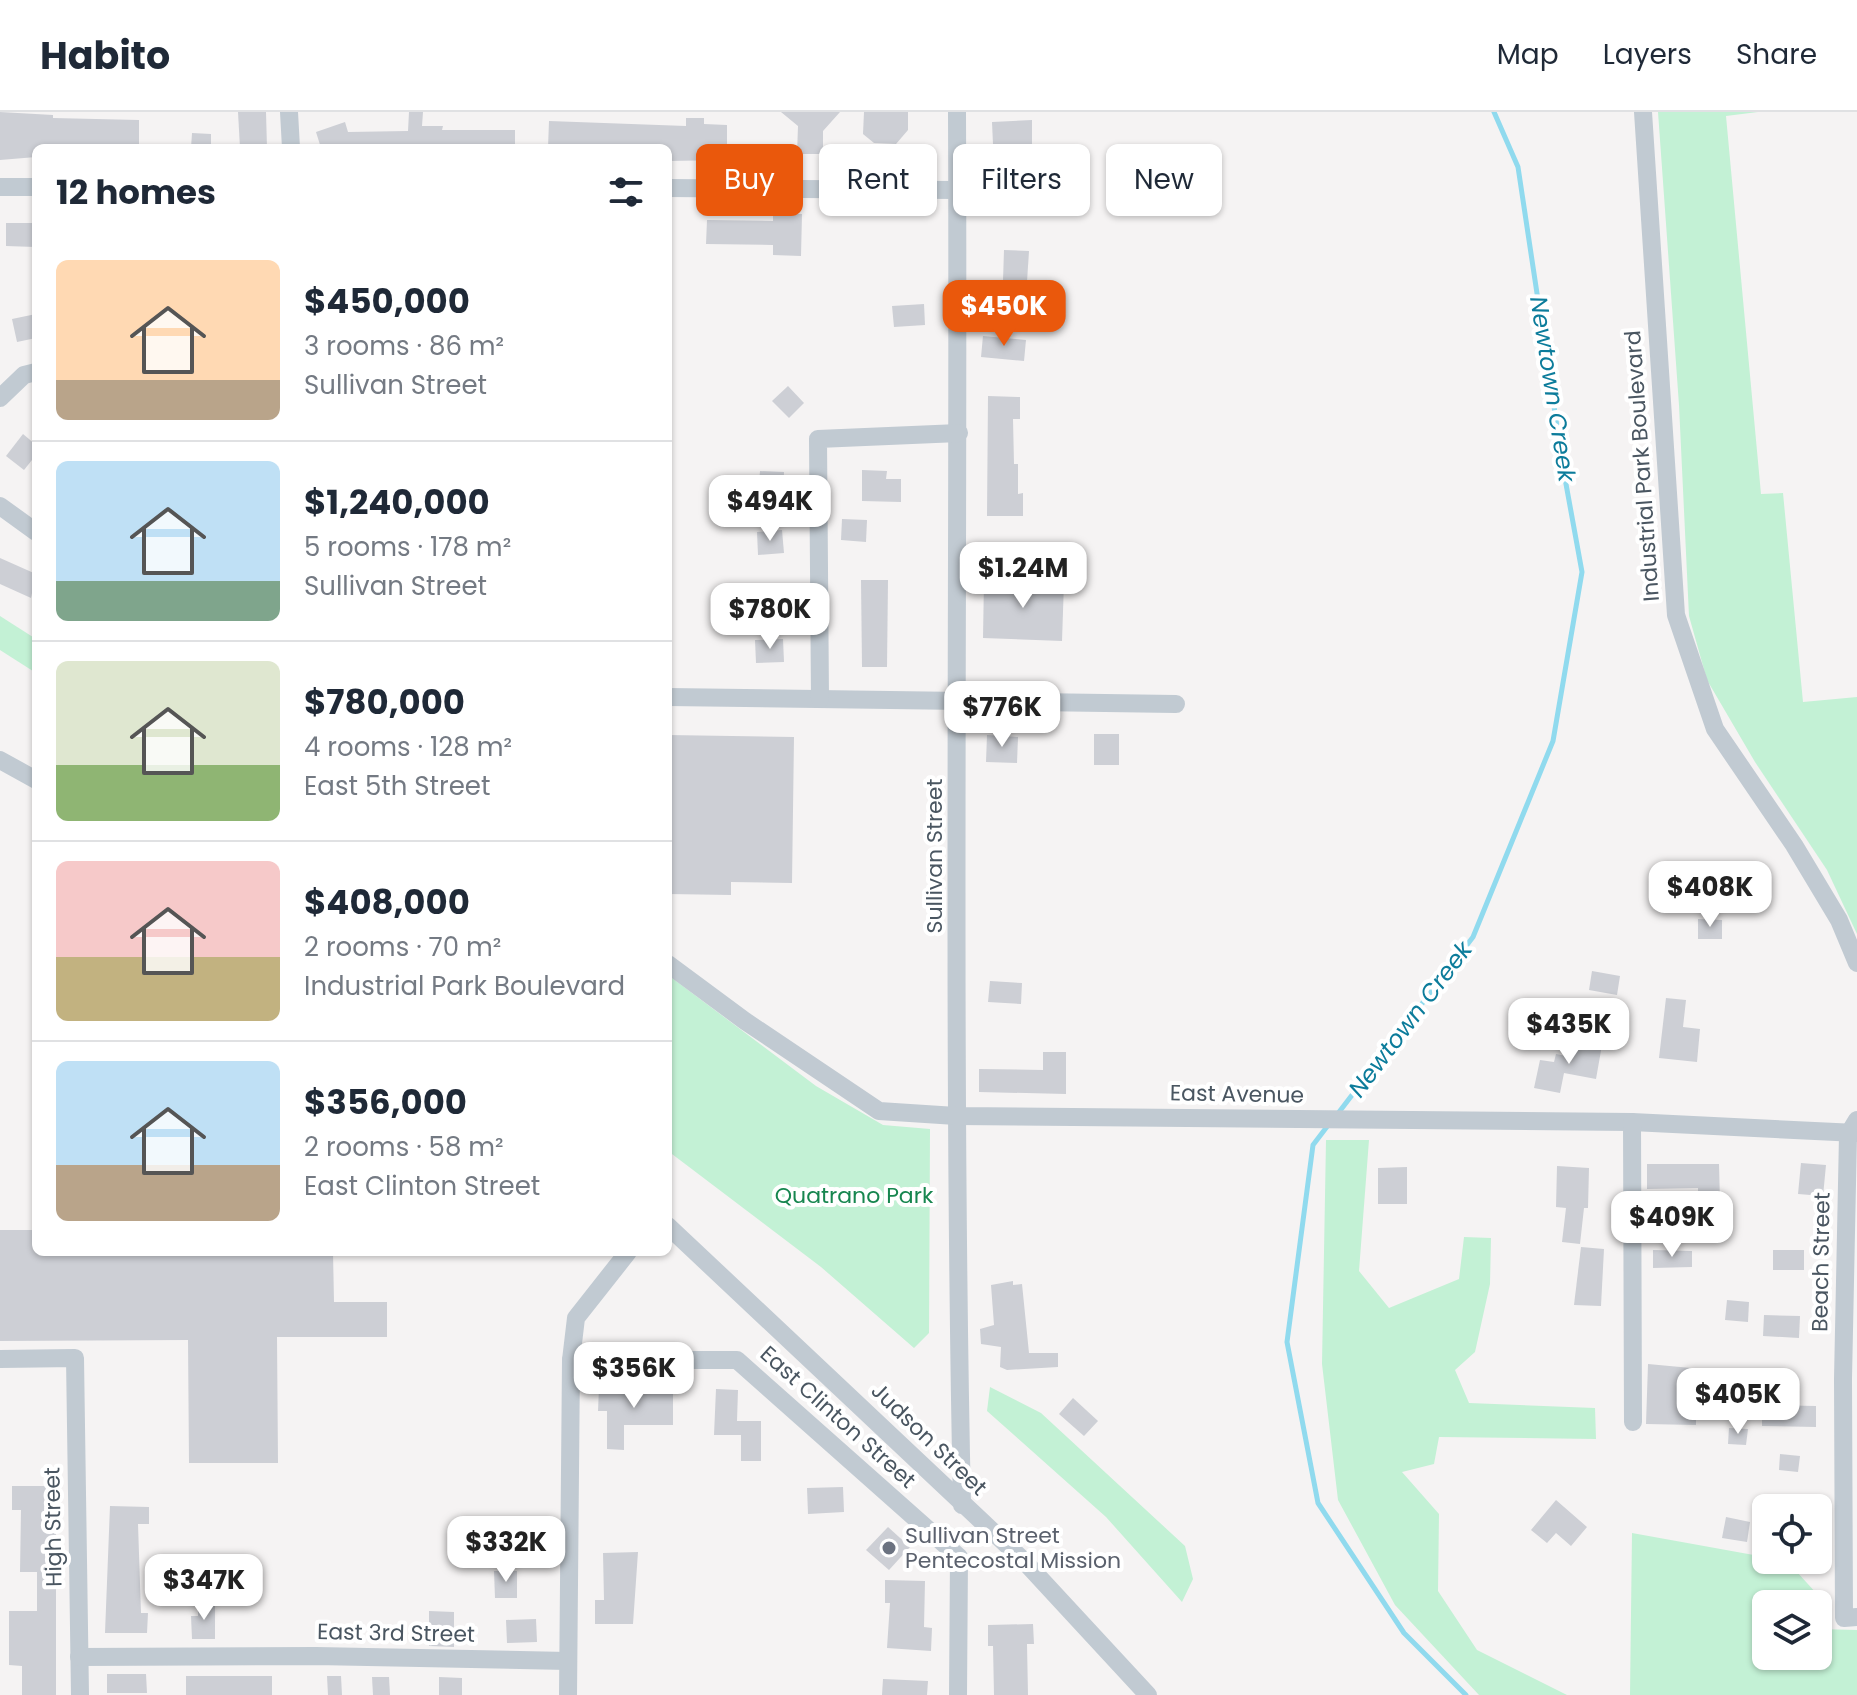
<!DOCTYPE html>
<meta charset="utf-8">
<style>
body{margin:0;font-family:Poppins,sans-serif;background:#f6f6f7;color:#1f2937;height:100vh;display:flex;flex-direction:column;font-size:30px;white-space:nowrap}
*{box-sizing:border-box;margin:0}
p{font-size:26px;color:#747a83}
.icon{flex:none;width:44px;height:44px;fill:none;stroke:currentColor;stroke-width:2;stroke-linecap:round;stroke-linejoin:round}
.map{position:relative;flex:1;overflow:hidden}
.drawer{position:absolute;left:32px;top:32px;width:640px;height:1112px;display:flex;flex-direction:column;background:#fff;border-radius:12px;box-shadow:0 2px 6px #0004}
.drawer>*{flex:none}
.guide{position:absolute;left:696px;top:32px;width:760px;height:72px;display:flex;gap:16px}
.buttons{position:absolute;left:1752px;top:1382px;display:grid;gap:16px}
.buttons a{display:grid;place-items:center;width:80px;height:80px;border-radius:12px;background:#fff;box-shadow:0 2px 6px #0004;font-size:40px}
.price{position:absolute;translate:-50% -68px;padding:0 18px;border-radius:16px;background:#fff;color:#222;font-size:26px;line-height:52px;filter:drop-shadow(0 2px 4px #0008)}
.price::after{content:'';position:absolute;left:50%;top:48px;width:24px;height:18px;margin-left:-12px;background:inherit;clip-path:polygon(0 0,100% 0,50% 100%)}
.price.on{background:#ea580c;color:#fff}
ul{padding:0;list-style:none}
li{display:flex;align-items:center;gap:24px;height:200px;padding:0 24px}
li+li{border-top:2px solid #e0e1e3}
li span{display:grid;place-items:center;flex:none;width:224px;height:160px;border-radius:12px;color:#555}
li>.icon{margin-inline-start:auto}
span .icon{width:96px;height:96px;fill:#fffc;stroke-width:1}
li b{font-size:34px}
h2{display:flex;justify-content:space-between;align-items:center;height:96px;padding:0 24px;font-size:34px}
.tag{padding:0 28px;border-radius:12px;background:#fff;box-shadow:0 2px 6px #0004;font-size:28px;line-height:72px}
.tag.on{background:#ea580c;color:#fff}
header{display:flex;align-items:center;gap:48px;box-sizing:border-box;height:112px;padding:0 40px;background:#fff;border-bottom:2px solid #e0e1e3}
header strong{font-size:38px}
nav{display:flex;gap:44px;margin-inline-start:auto;font-size:28px}
.map>svg:first-child{display:block}
.green{fill:#c3f1d5}
.lines{fill:none;stroke-linecap:round;stroke-linejoin:round}
.stream{stroke:#90daee;stroke-width:5}
.building{fill:#cdcfd5}
.street{stroke:#c1cad2;stroke-width:18}
.worship-dot{fill:#6b7280;stroke:#fff;stroke-width:3}
.labels{text-anchor:middle;dominant-baseline:central;stroke-width:8;stroke-linejoin:round;paint-order:stroke}
.street-label{font-size:22px;fill:#4a5661;stroke:#fff}
.park-label{font-size:22px;fill:#17864f;stroke:#fff}
.worship-label{font-size:22px;fill:#5b616d;stroke:#fff;text-anchor:start}
.water-label{font-size:24px;font-style:italic;fill:#0c7c9b;stroke:#fff}
</style>
<header>
<strong>Habito</strong>
<nav><a>Map</a><a>Layers</a><a>Share</a></nav>
</header>
<div class="map">
<svg width="1857" height="1583" viewBox="0 0 1857 1583">
<rect width="100%" height="100%" fill="#f5f3f3"/>
<g class="green">
<polygon points="1658,0 1758,0 1726,4 1761,382 1783,381 1803,590 1857,585 1857,822 1827,758 1755,650 1707,568 1689,504 1679,293"/>
<polygon points="0,504 36,527 36,561 0,538"/>
<polygon points="668,863 816,974 883,1013 930,1017 929,1221 914,1236 821,1155 668,1039"/>
<polygon points="1326,1028 1369,1028 1359,1159 1389,1196 1459,1167 1464,1125 1491,1126 1490,1172 1475,1240 1455,1258 1469,1291 1595,1296 1596,1327 1439,1325 1434,1352 1402,1360 1439,1402 1438,1479 1477,1538 1567,1583 1479,1583 1395,1493 1338,1388 1322,1252"/>
<polygon points="990,1275 1041,1301 1185,1434 1193,1467 1182,1490 1106,1405 987,1299"/>
<polygon points="1632,1421 1787,1449 1817,1482 1817,1492 1766,1492 1766,1544 1818,1544 1818,1517 1857,1518 1857,1583 1630,1583"/>
</g>
<g class="lines">
<g class="stream">
<polyline points="1336,1004 1473,825 1553,629 1582,460 1564,361 1518,55 1494,0"/>
<polyline points="1329,1012 1313,1033 1287,1230 1318,1391 1404,1521 1466,1583"/>
</g>
</g>
<g class="building">
<polygon points="0,0 53,3 53,6 139,8 139,36 36,36 36,45 0,48"/>
<polygon points="238,0 266,0 267,36 240,36"/>
<polygon points="409,0 423,0 422,14 443,14 442,18 515,18 515,36 321,36 316,20 345,10 348,20 408,19"/>
<polygon points="781,0 840,0 823,19 823,42 797,42 798,14"/>
<polygon points="864,0 908,0 908,18 896,32 874,31 863,22"/>
<polygon points="686,6 704,6 704,12 727,13 727,48 668,49 668,36 548,36 549,9 686,14"/>
<polygon points="1032,8 1032,76 995,77 992,10"/>
<polygon points="192,21 211,22 211,36 191,36"/>
<polygon points="773,101 802,102 801,144 773,143 773,133 706,132 707,108 773,109"/>
<polygon points="6,111 35,111 35,135 6,134"/>
<polygon points="1004,138 1029,139 1027,170 1003,169"/>
<polygon points="924,192 925,213 894,215 892,194"/>
<polygon points="36,202 36,226 17,230 12,207"/>
<polygon points="983,224 1026,228 1024,249 981,245"/>
<polygon points="788,274 804,291 789,306 772,289"/>
<polygon points="988,284 1020,285 1020,307 1013,307 1014,352 1018,352 1018,382 1023,381 1023,404 987,404"/>
<polygon points="23,322 36,333 36,343 24,358 6,344"/>
<polygon points="862,358 887,359 886,367 901,367 901,390 862,389"/>
<polygon points="760,359 784,360 783,383 758,381"/>
<polygon points="842,407 867,408 866,430 841,428"/>
<polygon points="782,418 784,441 758,443 757,420"/>
<polygon points="0,446 36,462 31,486 0,472"/>
<polygon points="861,468 888,468 887,555 862,555"/>
<polygon points="984,468 1064,470 1062,529 983,526"/>
<rect x="742" y="473" width="37" height="22"/>
<polygon points="783,527 784,550 756,551 755,528"/>
<rect x="1094" y="622" width="25" height="31"/>
<polygon points="668,623 794,625 792,771 731,770 731,783 668,782"/>
<polygon points="987,623 1018,625 1017,651 986,650"/>
<polygon points="1698,807 1722,808 1722,827 1698,827"/>
<polygon points="1592,859 1620,864 1617,883 1589,878"/>
<polygon points="990,869 1022,871 1021,892 988,890"/>
<polygon points="1666,886 1686,888 1683,915 1700,917 1697,950 1659,946"/>
<polygon points="1574,928 1602,933 1596,967 1564,961 1560,981 1534,976 1540,948 1554,950 1556,942 1571,945"/>
<polygon points="1043,940 1066,940 1066,982 979,980 979,957 1043,958"/>
<polygon points="1801,1051 1826,1053 1823,1084 1798,1082"/>
<polygon points="1647,1052 1719,1052 1720,1090 1698,1090 1698,1076 1647,1077"/>
<polygon points="1557,1054 1589,1056 1588,1096 1584,1096 1580,1132 1562,1130 1566,1096 1556,1095"/>
<polygon points="1407,1055 1407,1092 1378,1092 1378,1056"/>
<polygon points="0,1118 36,1118 36,1140 333,1140 334,1190 387,1190 387,1225 277,1225 278,1351 189,1351 188,1228 0,1229"/>
<polygon points="1581,1135 1604,1137 1601,1194 1574,1193"/>
<polygon points="1653,1138 1692,1139 1692,1155 1653,1156"/>
<rect x="1773" y="1138" width="31" height="20"/>
<polygon points="1013,1169 1013,1173 1022,1172 1029,1241 1058,1241 1058,1255 1007,1258 1000,1255 1001,1235 981,1232 980,1217 994,1213 991,1173"/>
<polygon points="1727,1188 1749,1190 1748,1210 1725,1208"/>
<polygon points="1764,1203 1800,1204 1799,1226 1763,1224"/>
<polygon points="1648,1252 1691,1256 1687,1295 1696,1295 1696,1313 1646,1312"/>
<polygon points="599,1275 673,1277 673,1313 624,1313 624,1338 607,1337 607,1299 598,1299"/>
<polygon points="716,1277 738,1278 737,1309 761,1309 761,1349 741,1349 741,1323 714,1323"/>
<polygon points="1073,1286 1098,1309 1084,1324 1059,1302"/>
<polygon points="1762,1293 1816,1294 1816,1315 1762,1314"/>
<polygon points="1729,1316 1748,1317 1746,1333 1728,1332"/>
<polygon points="1780,1342 1800,1344 1798,1360 1779,1358"/>
<polygon points="12,1374 56,1374 56,1583 22,1583 22,1554 9,1553 9,1499 37,1499 37,1460 20,1460 21,1398 12,1398"/>
<polygon points="843,1375 844,1400 808,1402 807,1376"/>
<polygon points="1556,1388 1587,1415 1571,1434 1556,1421 1547,1431 1531,1418"/>
<polygon points="110,1394 149,1395 149,1412 138,1412 141,1501 148,1501 147,1521 105,1521"/>
<polygon points="1726,1405 1750,1410 1747,1430 1722,1426"/>
<polygon points="491,1409 537,1410 536,1432 491,1430"/>
<polygon points="888,1415 910,1435 889,1458 866,1438"/>
<polygon points="638,1440 633,1512 595,1512 595,1488 604,1488 603,1441"/>
<polygon points="494,1459 517,1459 517,1486 495,1486"/>
<polygon points="885,1468 925,1469 924,1515 932,1516 931,1539 887,1536 890,1491 885,1491"/>
<polygon points="198,1491 215,1491 215,1527 192,1527 191,1504 198,1504"/>
<polygon points="429,1499 454,1500 454,1535 429,1534"/>
<polygon points="536,1507 537,1530 507,1531 506,1508"/>
<polygon points="1033,1512 1034,1532 1027,1532 1028,1583 994,1583 993,1534 988,1534 988,1513"/>
<polygon points="107,1562 146,1562 147,1581 107,1581"/>
<rect x="186" y="1564" width="86" height="19"/>
<polygon points="327,1564 341,1564 342,1583 328,1583"/>
<polygon points="372,1565 389,1565 390,1583 373,1583"/>
<polygon points="439,1565 462,1566 462,1583 439,1583"/>
<polygon points="883,1567 928,1569 927,1583 882,1583"/>
</g>
<g class="lines">
<g class="street">
<polyline points="289,0 291,36"/>
<path d="M957,0C959,464 952,929 962,1393"/>
<polyline points="1643,0 1676,503 1715,617 1794,733 1839,808 1857,851"/>
<polyline points="0,75 36,75"/>
<polyline points="668,76 957,78"/>
<polyline points="0,286 24,263 36,260"/>
<polyline points="0,394 36,420"/>
<polyline points="668,585 1176,592"/>
<polyline points="820,587 818,327 959,321"/>
<polyline points="0,648 36,668"/>
<polyline points="668,852 745,909 879,999 956,1004 1632,1010 1857,1021"/>
<polyline points="1857,1008 1848,1023 1843,1267 1844,1506 1857,1505"/>
<polyline points="1632,1010 1633,1310"/>
<polyline points="668,1114 1024,1449 1148,1583"/>
<polyline points="0,1247 75,1246 80,1583"/>
<polyline points="571,1248 737,1248 959,1445 958,1583"/>
<polyline points="79,1545 316,1544 568,1549"/>
<polyline points="568,1583 571,1248 576,1206 628,1140"/>
</g>
</g>
<circle class="worship-dot" cx="889" cy="1436" r="8"/>
<g class="labels">
<g class="street-label">
<text transform="translate(1642 354) rotate(-94)">Industrial Park Boulevard</text>
<text transform="translate(934 744) rotate(-90)">Sullivan Street</text>
<text transform="translate(1237 982) rotate(1)">East Avenue</text>
<text transform="translate(1821 1150) rotate(-89)">Beach Street</text>
<text transform="translate(838 1305) rotate(42)">East Clinton Street</text>
<text transform="translate(929 1327) rotate(44)">Judson Street</text>
<text transform="translate(53 1415) rotate(-91)">High Street</text>
<text transform="translate(396 1521) rotate(1)">East 3rd Street</text>
</g>
<g class="park-label">
<text x="854" y="1083">Quatrano Park</text>
</g>
<g class="worship-label">
<text x="905" y="1423">Sullivan Street<tspan x="905" dy="25">Pentecostal Mission</tspan></text>
</g>
<g class="water-label">
<text transform="translate(1553 277) rotate(81)">Newtown Creek</text>
<text transform="translate(1410 907) rotate(-53)">Newtown Creek</text>
</g>
</g>
</svg>
<div class="buttons">
<a><svg class="icon" aria-label="locate" viewBox="0 0 24 24"><circle cx="12" cy="12" r="6"/><path d="M12 2v4M12 18v4M2 12h4M18 12h4"/></svg></a>
<a><svg class="icon" aria-label="layers" viewBox="0 0 24 24"><path d="M12 4l9 5-9 5-9-5zM3 14l9 5 9-5"/></svg></a>
</div>
<b class="price on" style="left:1004px;top:236px">$450K</b>
<b class="price" style="left:770px;top:431px">$494K</b>
<b class="price" style="left:1023px;top:498px">$1.24M</b>
<b class="price" style="left:770px;top:539px">$780K</b>
<b class="price" style="left:1002px;top:637px">$776K</b>
<b class="price" style="left:1710px;top:817px">$408K</b>
<b class="price" style="left:1569px;top:954px">$435K</b>
<b class="price" style="left:1672px;top:1147px">$409K</b>
<b class="price" style="left:634px;top:1298px">$356K</b>
<b class="price" style="left:1738px;top:1324px">$405K</b>
<b class="price" style="left:506px;top:1472px">$332K</b>
<b class="price" style="left:204px;top:1510px">$347K</b>
<div class="guide">
<a class="tag on">Buy</a>
<a class="tag">Rent</a>
<a class="tag">Filters</a>
<a class="tag">New</a>
</div>
<section class="drawer">
<h2>12 homes<svg class="icon" aria-label="filters" viewBox="0 0 24 24"><path d="M4 7h16M4 17h16"/><circle cx="9" cy="7" r="2"/><circle cx="15" cy="17" r="2"/></svg></h2>
<ul>
<li><span style="background:linear-gradient(#ffd9b3 75%,#b9a48a 0)"><svg class="icon" aria-label="home" viewBox="0 0 24 24"><path d="M3 11l9-7 9 7M6 9v11h12V9"/></svg></span><div><b>$450,000</b><p>3 rooms · 86 m²</p><p>Sullivan Street</p></div></li>
<li><span style="background:linear-gradient(#bfe0f5 75%,#7fa58c 0)"><svg class="icon" aria-label="home" viewBox="0 0 24 24"><path d="M3 11l9-7 9 7M6 9v11h12V9"/></svg></span><div><b>$1,240,000</b><p>5 rooms · 178 m²</p><p>Sullivan Street</p></div></li>
<li><span style="background:linear-gradient(#dfe7d0 65%,#8fb573 0)"><svg class="icon" aria-label="home" viewBox="0 0 24 24"><path d="M3 11l9-7 9 7M6 9v11h12V9"/></svg></span><div><b>$780,000</b><p>4 rooms · 128 m²</p><p>East 5th Street</p></div></li>
<li><span style="background:linear-gradient(#f6c9c9 60%,#c2b280 0)"><svg class="icon" aria-label="home" viewBox="0 0 24 24"><path d="M3 11l9-7 9 7M6 9v11h12V9"/></svg></span><div><b>$408,000</b><p>2 rooms · 70 m²</p><p>Industrial Park Boulevard</p></div></li>
<li><span style="background:linear-gradient(#bfe0f5 65%,#b9a48a 0)"><svg class="icon" aria-label="home" viewBox="0 0 24 24"><path d="M3 11l9-7 9 7M6 9v11h12V9"/></svg></span><div><b>$356,000</b><p>2 rooms · 58 m²</p><p>East Clinton Street</p></div></li>
</ul>
</section>
</div>
